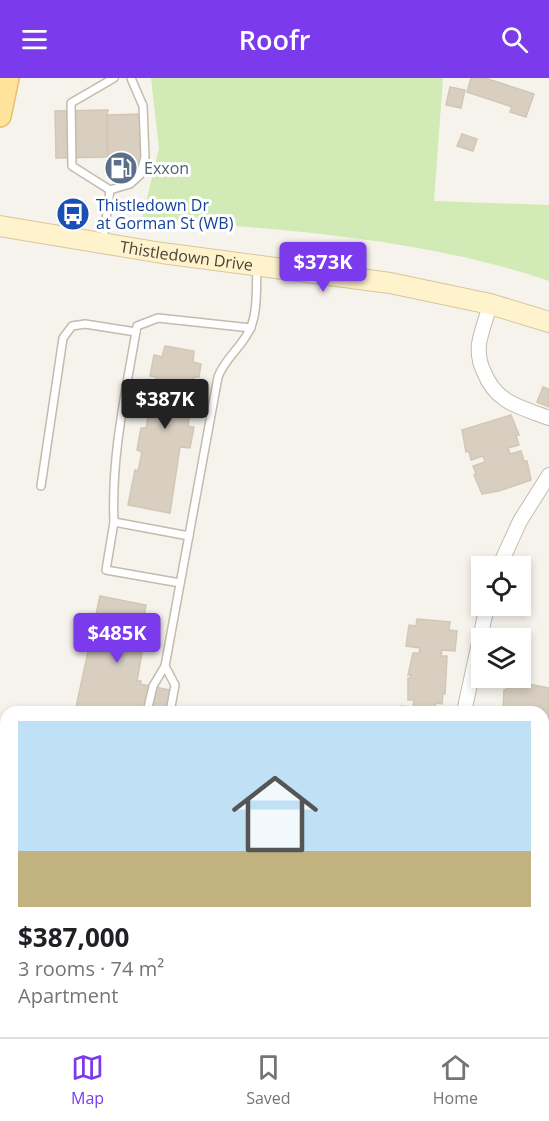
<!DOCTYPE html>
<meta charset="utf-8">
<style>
body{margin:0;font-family:"Open Sans",sans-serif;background:#f2f2f2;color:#202124;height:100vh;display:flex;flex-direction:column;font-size:22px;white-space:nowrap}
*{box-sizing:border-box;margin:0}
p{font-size:20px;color:#757577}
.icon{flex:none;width:33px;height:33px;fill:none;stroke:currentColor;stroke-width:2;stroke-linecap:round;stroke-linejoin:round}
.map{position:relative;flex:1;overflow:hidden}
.details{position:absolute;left:0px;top:628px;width:549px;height:332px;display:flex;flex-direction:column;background:#fff;border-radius:18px 18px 0 0;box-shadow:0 3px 9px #0003}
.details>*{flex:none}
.fabs{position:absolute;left:471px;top:478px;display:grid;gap:12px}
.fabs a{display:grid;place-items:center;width:60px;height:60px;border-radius:0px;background:#fff;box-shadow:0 3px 9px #0003;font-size:30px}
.price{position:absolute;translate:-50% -51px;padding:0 14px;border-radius:6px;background:#7c3aed;color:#fff;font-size:20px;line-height:39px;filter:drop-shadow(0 2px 3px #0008)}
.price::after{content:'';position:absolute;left:50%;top:36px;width:18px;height:14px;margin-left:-9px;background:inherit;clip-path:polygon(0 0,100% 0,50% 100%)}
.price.active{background:#222;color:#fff}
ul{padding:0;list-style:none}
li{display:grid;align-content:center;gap:12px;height:318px;padding:0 18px}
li+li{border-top:2px solid #e0e0e0}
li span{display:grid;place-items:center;height:186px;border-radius:0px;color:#555}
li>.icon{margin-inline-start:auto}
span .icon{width:108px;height:108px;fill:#fffc;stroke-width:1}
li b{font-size:26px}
header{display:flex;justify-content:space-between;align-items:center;height:78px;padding:0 18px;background:#7c3aed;color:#fff;font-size:27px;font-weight:600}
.tab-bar{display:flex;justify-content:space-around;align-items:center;height:84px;border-top:2px solid #e0e0e0;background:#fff;font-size:16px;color:#757577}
.tab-bar a{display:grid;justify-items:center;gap:3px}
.tab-bar .active{color:#7c3aed}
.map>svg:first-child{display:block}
.green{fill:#d2eab5}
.building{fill:#d8cfc1;stroke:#d3c7b4;stroke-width:1.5}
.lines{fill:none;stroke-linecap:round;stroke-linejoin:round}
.service-casing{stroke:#c2bbae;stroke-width:10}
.minor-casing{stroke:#c2bbae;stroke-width:16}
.secondary-casing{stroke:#d6c79b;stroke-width:22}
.primary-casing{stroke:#e6c16a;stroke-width:24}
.motorway-casing{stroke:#e0a43c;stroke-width:28}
.service{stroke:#fff;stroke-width:7}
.minor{stroke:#fff;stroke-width:14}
.secondary{stroke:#fff3cd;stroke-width:20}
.primary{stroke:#ffe39c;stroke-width:21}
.motorway{stroke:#ffcf6e;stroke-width:26}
.labels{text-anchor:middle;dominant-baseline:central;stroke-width:6;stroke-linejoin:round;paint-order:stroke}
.service-label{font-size:16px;fill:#4e5e75;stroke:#fff;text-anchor:start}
.transit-label{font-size:16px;fill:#164399;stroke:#fff;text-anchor:start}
.street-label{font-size:16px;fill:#4b4439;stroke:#fff}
</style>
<header><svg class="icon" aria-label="menu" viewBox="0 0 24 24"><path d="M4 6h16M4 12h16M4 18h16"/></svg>Roofr<svg class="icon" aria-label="search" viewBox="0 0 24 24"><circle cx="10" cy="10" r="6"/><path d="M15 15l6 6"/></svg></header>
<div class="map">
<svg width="549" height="959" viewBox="0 0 549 959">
<rect width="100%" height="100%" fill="#f6f3ec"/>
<path class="green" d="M151,0H443L434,123L549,127V203C419,159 278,151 142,141L159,70Z"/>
<g class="building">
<polygon points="471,0 485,0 534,16 526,39 510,34 512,29 467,14"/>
<polygon points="450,9 465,12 461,30 446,27"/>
<polygon points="108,32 107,37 107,79 56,80 55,33"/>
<polygon points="140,36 141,87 108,87 107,37"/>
<polygon points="462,56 477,61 473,73 457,68"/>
<polygon points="165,268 194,273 193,284 201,286 199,299 194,299 187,326 191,326 188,348 194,349 190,370 180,369 170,435 128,427 135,392 138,393 142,374 137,372 141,350 146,350 156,299 150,298 154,277 162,279"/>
<polygon points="543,309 549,311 549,329 537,324"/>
<polygon points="511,337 519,357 516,357 519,367 508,370 510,376 521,373 524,383 527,383 531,402 499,413 482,416 474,397 476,396 473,388 485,384 483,378 471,382 469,373 466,374 462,352"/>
<polygon points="100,518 146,527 137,574 142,575 137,603 141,603 140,606 170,612 165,634 75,634"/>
<polygon points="417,541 450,544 449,552 457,553 455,573 442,572 441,578 447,578 445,616 443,615 442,626 436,625 435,631 449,633 448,634 399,634 400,628 413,629 414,622 408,622 408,600 410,600 411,597 408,597 413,575 419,575 420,570 406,568 409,547 416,548"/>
<polygon points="508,602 549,610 549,641 543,640 543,634 514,634 503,632 504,612 506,612"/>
<polygon points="543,649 549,650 546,670 543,669"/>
<polygon points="543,789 549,791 549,825 543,823"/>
<polygon points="543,870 548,871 546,884 549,884 549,909 543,908"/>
</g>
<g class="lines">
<defs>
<g id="service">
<polyline points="110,112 72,88 71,25 114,0"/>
<polyline points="103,163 110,112 130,106 140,97 145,79 143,28 131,0"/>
<polyline points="41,408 63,260 72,248 85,246 136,254"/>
<path d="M114,444C111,377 126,313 137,248L158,240L251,250"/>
<polyline points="180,505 106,492 114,444 189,458"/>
<polyline points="165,588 175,607 170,634"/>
<path d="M147,634L153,608L165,588L218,299C225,280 242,269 250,251C258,234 256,209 257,189"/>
</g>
<g id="minor">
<path d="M490,226C487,239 481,253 479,266C478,275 480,286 484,294C496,325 520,329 549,340"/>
<polyline points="499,489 520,443 549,397"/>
<polyline points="464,634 487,528"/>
<polyline points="543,834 549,835"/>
</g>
<g id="secondary">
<path id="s1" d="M0,148L162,175L390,205L490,226L549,244"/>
</g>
<polyline id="primary" points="0,38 8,0"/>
<g id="motorway">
<polyline points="0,920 6,922"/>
<polyline points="91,954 103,959"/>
</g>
</defs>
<use href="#service" class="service-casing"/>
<use href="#minor" class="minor-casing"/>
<use href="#secondary" class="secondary-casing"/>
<use href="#primary" class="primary-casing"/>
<use href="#motorway" class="motorway-casing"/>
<use href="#service" class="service"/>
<use href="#minor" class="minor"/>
<use href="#secondary" class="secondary"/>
<use href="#primary" class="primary"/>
<use href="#motorway" class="motorway"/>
</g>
<defs>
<symbol id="fuel-disc" viewBox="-11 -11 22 22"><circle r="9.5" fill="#5c6f8a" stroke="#fff"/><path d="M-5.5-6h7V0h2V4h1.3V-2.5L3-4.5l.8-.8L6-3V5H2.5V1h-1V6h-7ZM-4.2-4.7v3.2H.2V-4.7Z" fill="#fff"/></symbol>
<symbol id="bus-disc" viewBox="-11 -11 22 22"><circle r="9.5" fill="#1a4fb4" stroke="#fff"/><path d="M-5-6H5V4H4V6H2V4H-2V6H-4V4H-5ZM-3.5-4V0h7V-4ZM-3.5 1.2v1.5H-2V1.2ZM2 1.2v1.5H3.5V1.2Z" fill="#fff"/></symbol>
</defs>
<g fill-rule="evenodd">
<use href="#fuel-disc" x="102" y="71" width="38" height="38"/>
<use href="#bus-disc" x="54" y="117" width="38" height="38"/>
</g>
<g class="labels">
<g class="service-label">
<text x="144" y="90">Exxon</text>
</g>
<g class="transit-label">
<text x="96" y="127">Thistledown Dr<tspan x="96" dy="18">at Gorman St (WB)</tspan></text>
</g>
<g class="street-label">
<text stroke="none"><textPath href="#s1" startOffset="189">Thistledown Drive</textPath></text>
</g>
</g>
</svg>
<div class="fabs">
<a><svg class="icon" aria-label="locate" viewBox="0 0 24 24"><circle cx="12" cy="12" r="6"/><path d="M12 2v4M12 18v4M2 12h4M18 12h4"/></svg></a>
<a><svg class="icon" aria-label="layers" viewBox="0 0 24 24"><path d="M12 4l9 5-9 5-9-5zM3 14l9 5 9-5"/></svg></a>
</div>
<b class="price" style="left:323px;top:215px">$373K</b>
<b class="price active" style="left:165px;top:352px">$387K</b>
<b class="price" style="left:117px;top:586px">$485K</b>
<section class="details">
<ul>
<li><span style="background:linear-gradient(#bfe0f5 70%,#c2b280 0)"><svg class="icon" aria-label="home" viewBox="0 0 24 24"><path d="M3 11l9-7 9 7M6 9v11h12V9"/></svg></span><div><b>$387,000</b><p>3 rooms · 74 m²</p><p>Apartment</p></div></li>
</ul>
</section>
</div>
<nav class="tab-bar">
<a class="active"><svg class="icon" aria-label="map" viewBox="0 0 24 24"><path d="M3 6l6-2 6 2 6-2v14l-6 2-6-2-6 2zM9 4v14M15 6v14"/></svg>Map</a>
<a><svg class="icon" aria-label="saved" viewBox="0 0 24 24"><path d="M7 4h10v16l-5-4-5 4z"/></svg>Saved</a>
<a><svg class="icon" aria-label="home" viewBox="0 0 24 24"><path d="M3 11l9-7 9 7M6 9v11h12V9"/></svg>Home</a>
</nav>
